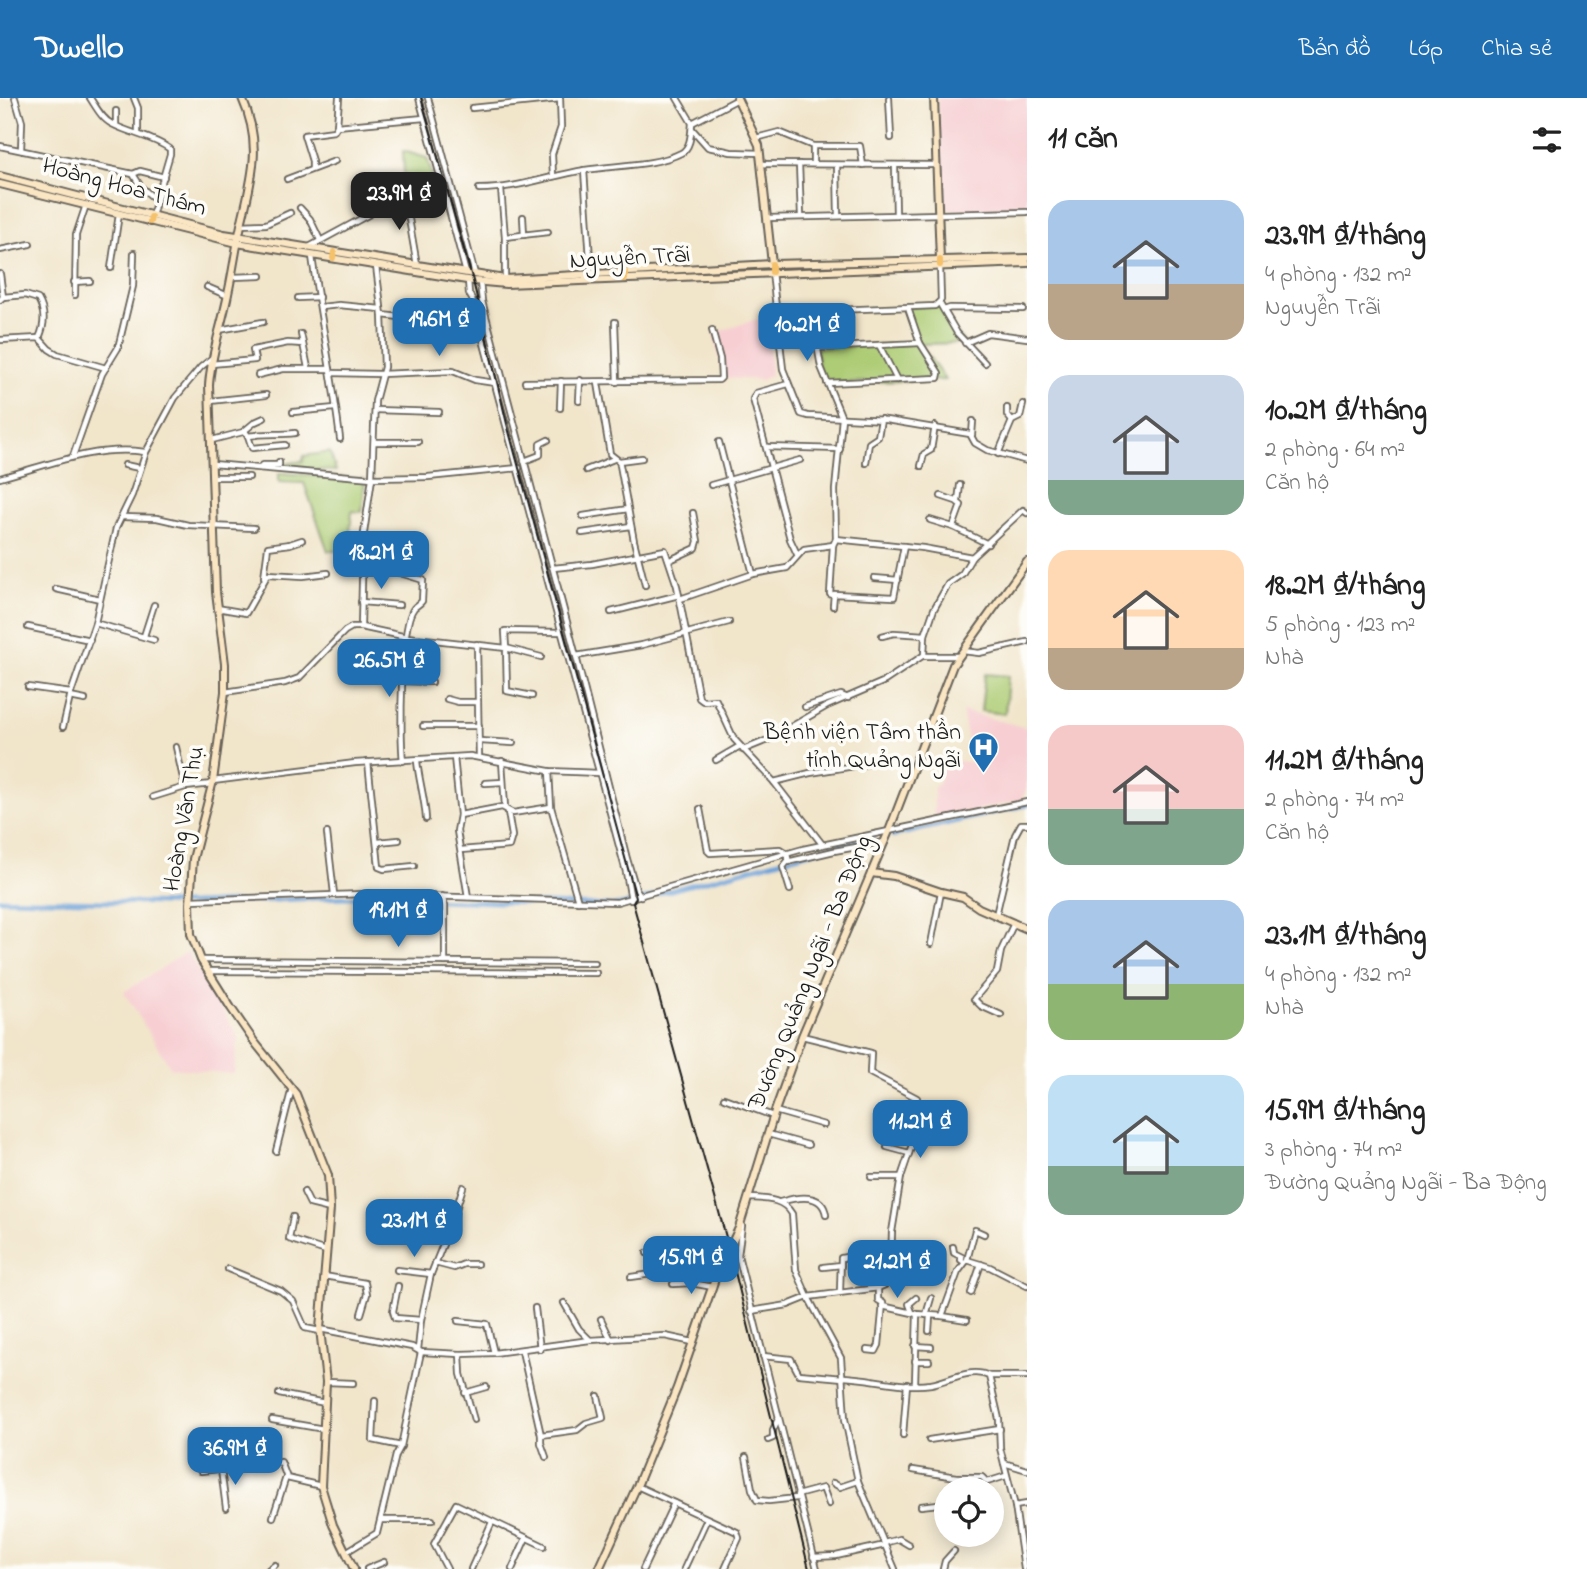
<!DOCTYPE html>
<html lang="vi">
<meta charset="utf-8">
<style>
body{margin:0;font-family:"Indie Flower",sans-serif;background:#f6f6f6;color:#222;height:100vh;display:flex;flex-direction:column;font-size:26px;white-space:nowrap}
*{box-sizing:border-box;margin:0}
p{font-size:23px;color:#767676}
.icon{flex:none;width:38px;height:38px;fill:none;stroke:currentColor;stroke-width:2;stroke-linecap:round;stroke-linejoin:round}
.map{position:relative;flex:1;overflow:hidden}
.details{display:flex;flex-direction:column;background:#fff;width:560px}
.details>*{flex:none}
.controls{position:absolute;left:934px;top:1379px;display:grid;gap:14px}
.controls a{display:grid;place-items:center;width:70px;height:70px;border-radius:50%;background:#fff;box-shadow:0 4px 18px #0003;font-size:35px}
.price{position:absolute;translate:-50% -60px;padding:0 16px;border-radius:14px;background:#1f6fb2;color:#fff;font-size:23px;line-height:46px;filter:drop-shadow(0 2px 4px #0008)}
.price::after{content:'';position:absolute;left:50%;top:42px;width:21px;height:16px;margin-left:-10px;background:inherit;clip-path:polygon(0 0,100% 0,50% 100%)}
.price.active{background:#222;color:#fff}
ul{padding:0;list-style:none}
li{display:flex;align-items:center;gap:21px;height:175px;padding:0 21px}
li span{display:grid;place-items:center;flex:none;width:196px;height:140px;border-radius:21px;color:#555}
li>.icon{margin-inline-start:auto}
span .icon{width:84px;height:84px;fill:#fffc;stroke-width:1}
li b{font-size:30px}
h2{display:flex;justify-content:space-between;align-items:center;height:84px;padding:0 21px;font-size:30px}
header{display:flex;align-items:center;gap:42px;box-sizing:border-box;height:98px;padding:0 35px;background:#1f6fb2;color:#fff}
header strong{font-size:33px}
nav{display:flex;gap:38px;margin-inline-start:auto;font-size:24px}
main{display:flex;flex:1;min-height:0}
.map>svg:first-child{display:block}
.built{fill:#f7cfd3}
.green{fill:#adcc74;stroke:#647448;stroke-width:2}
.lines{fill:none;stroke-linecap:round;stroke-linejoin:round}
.canal{stroke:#6ca1d8;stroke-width:4.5}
.street-casing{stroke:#676259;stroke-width:8}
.secondary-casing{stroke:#676259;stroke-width:10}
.primary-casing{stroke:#676259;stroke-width:10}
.street{stroke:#fff;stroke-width:4.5}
.secondary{stroke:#fbe6c4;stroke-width:6}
.primary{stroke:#f5c16b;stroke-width:6}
.rail{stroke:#1c1c1c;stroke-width:2}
.labels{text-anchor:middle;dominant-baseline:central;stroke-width:7;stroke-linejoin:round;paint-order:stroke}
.street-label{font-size:24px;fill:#1c1c1c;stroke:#fdfcf7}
.poi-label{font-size:24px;fill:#1c1c1c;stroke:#fdfcf7;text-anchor:end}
</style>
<header>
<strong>Dwello</strong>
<nav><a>Bản đồ</a><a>Lớp</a><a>Chia sẻ</a></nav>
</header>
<main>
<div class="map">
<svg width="1027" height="1471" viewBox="0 0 1027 1471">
<rect width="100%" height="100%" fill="#fdfcf7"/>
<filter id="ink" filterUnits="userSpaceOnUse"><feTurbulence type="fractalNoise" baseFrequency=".0143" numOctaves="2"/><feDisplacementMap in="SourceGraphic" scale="14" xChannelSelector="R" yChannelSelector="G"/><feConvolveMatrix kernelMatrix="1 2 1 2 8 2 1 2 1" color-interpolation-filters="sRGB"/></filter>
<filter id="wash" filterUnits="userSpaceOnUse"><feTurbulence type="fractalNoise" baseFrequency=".00686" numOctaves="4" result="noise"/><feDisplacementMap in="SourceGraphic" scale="28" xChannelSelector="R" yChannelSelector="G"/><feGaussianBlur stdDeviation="1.57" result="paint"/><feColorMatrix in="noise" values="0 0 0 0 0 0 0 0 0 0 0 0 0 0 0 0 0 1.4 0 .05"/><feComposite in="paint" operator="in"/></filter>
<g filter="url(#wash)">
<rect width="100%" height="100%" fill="#f1e5ca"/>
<g class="built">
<polygon points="938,0 1027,0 1027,109 949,112 941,106"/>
<polygon points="767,218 771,277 761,282 723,280 714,235"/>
<polygon points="962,613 1027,630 1027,690 1021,702 934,722 934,689 939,686 942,660 972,665"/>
<polygon points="187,854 238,939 234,976 171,970 124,894"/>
</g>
<g class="green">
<polygon points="403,53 427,60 437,92 405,94"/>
<path d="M940,206L950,228L965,245L920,246L945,282L827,285C817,278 817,262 817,250L919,245L907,216L908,210Z"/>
<polygon points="330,354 336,373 284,370 284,366 303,363 304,358"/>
<polygon points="279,375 365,381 362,414 352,413 350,435 343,439 344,453 328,453 304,385 279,384"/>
<polygon points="985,576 1008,578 1005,616 981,613"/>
</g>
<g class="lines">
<g class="canal">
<polyline points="893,738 1027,707"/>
<polyline points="0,801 190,806 348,799 612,808 633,805 664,794 844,745 873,741"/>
</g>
</g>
</g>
<g filter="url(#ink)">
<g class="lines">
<defs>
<g id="street">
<polyline points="15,0 22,24 21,52"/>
<path d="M90,0C96,9 102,21 112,26C131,36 152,38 170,51V56L152,118"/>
<polyline points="134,0 138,10 138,35"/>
<polyline points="339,0 337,28 424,20"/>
<polyline points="419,0 466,175"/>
<polyline points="428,0 475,176"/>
<polyline points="889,0 891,40"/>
<polyline points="472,10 560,1"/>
<polyline points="692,25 738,1"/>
<polyline points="116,27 116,13"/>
<polyline points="692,31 708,49 731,54 760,55"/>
<polyline points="756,40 779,34 813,48 860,48 863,67"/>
<polyline points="0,48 133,76 140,73 164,79"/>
<polyline points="762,66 937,67"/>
<polyline points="799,66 801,118"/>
<polyline points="813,66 813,48"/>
<polyline points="837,67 838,117"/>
<polyline points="895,67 896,117"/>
<polyline points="312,71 312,63 304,37 334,33 337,28"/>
<polyline points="584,72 591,176"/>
<polyline points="133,76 141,89 157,103"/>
<polyline points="553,78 552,56 561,29 560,0"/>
<polyline points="287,81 335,63"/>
<path d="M479,91C516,91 549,78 585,72C614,67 656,68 681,55C691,50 691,35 692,25L677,0"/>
<polyline points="501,91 505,139 505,181"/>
<polyline points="405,98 417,167"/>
<polyline points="300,110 310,121 320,142"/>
<polyline points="523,119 524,137"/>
<polyline points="768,120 1027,114"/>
<polyline points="241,127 266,126 290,115"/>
<polyline points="505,139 548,134"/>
<polyline points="309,149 368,117 390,101 444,94"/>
<polyline points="0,152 30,146"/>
<path d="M312,158C320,219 333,279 340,341"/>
<polyline points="376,168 382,217 384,269 375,303 372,380 363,442 361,529 407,539 506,550 507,593 532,598"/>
<polyline points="111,170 119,116"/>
<polyline points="772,174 783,271 801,316 808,318 886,322 970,336 975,345 987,352 1027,363"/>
<polyline points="0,176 3,199 0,202"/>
<polyline points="232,179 261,178"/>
<polyline points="468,182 469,196 472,201 626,774 631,802"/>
<polyline points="74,184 90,183"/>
<polyline points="480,184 482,203 576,558 627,761 636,791 641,798"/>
<polyline points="207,189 228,198"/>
<polyline points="75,197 76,137 86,107"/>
<path d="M3,199L25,197L38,201C45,213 45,227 39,240"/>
<polyline points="298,200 319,199"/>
<polyline points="940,206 957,235 985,265"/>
<polyline points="321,209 339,207 381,211"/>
<polyline points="776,211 811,213 935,208 941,202 940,168"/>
<polyline points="944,212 950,210 1023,211"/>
<polyline points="382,217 444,224 478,221"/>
<polyline points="615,224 617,284"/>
<polyline points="219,232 263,224"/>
<polyline points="301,236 308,270"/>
<polyline points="0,242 39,240 49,251 57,256 106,270"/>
<polyline points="965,245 988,235 1027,240"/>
<polyline points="879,247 897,282"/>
<polyline points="817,250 920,245"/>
<polyline points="211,266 255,262 253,252 288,245 303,246"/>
<polyline points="331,275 381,276 453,273 475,282 495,285"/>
<polyline points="258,277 283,271 330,271"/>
<polyline points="525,284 719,282 721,280 720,261 712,232"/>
<polyline points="598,285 610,356 619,363 620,367 634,443 645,487"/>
<polyline points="827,285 938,280 939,275 920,245 908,210"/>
<polyline points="788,286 756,295 753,301 790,441 797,456"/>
<polyline points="210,303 266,297"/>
<polyline points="579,303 580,282"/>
<polyline points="560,310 561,283"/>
<polyline points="1007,310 1007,317 1012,323"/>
<polyline points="375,312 439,314"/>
<polyline points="293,314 335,310"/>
<path d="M245,333L248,338C265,335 279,337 295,335"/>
<polyline points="972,337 973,323"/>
<polyline points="248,338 252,350 285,347"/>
<polyline points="212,342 243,334 255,324 264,320"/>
<polyline points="374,344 418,344"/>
<polyline points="719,344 753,476"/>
<polyline points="766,349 840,351"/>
<polyline points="998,356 1012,323 1020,319 1023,306"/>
<polyline points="73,358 102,276 118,250 133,188 134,155"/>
<polyline points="524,363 540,357 540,346 548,342"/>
<polyline points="619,363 642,360"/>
<polyline points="866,365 869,345 878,339 881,321"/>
<polyline points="213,366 372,380 428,379 519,370"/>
<polyline points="125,367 139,370"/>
<polyline points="921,368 924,356 931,352 935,328"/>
<polyline points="261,370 262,367 279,367 279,364"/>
<polyline points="586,372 614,361"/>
<polyline points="213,379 249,379"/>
<path d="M0,380C49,367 94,347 145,354"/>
<polyline points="711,387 800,362"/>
<polyline points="941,398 956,403 961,407 953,429"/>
<polyline points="958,403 960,387"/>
<polyline points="583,418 628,411"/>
<polyline points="123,419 157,420 188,427 254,430"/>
<polyline points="930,422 953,429 988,446"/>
<polyline points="582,435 631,428"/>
<polyline points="836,441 923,450 972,459 1023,412 1027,415"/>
<polyline points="833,447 830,496 833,497"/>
<polyline points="670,462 696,450 698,443 693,415"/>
<path d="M362,469L387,471L423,482L422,503C420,506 417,507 414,510C400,527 400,639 403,663"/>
<polyline points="553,470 592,466 665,452 677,488 699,600 703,603 716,602 734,641 774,684 822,746"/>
<polyline points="264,479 268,449 290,446 302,442"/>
<polyline points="874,480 898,482"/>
<polyline points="56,491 100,501"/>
<polyline points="680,501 753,476 787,470 804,451 833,447 836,441 835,392 842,320 821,269 811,213"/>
<polyline points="361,504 399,507"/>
<polyline points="833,508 834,496 894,499 904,448"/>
<polyline points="217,510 246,515 268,476 303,478 328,475"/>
<polyline points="611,514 679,497"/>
<polyline points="95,525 154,542"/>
<polyline points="28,529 90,542"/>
<polyline points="144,538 154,507"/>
<polyline points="882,538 894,535 925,537 934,511 948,486 962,476 972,459"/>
<polyline points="477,546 479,659"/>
<polyline points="963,553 979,555 1027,544"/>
<polyline points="576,558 642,547 729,524"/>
<polyline points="924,558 959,558"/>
<polyline points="541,559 506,550 505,533 561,534"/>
<polyline points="403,583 432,584"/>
<polyline points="28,589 71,595"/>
<polyline points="225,594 285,585 299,580 345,533 352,529 361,529"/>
<polyline points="70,599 85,602"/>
<polyline points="447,601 458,604 478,604"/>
<polyline points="805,609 841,597 848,600"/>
<polyline points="423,628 479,628"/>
<polyline points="63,629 71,595 95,525 116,430 132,397 146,354 175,300 201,269 212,260"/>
<polyline points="480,643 513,645"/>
<polyline points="176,649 185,689"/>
<polyline points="743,652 770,641 827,608 885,583 924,557 925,537"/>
<polyline points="454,659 460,717 457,733 468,799"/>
<polyline points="716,662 740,648"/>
<path d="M417,663C419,683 425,701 426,721"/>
<polyline points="502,663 505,709"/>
<polyline points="368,664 379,769 384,771 414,768"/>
<polyline points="549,673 551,709 578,803"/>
<polyline points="213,683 355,665 470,658 549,673 599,675"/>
<polyline points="774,684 810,675 867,666"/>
<polyline points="485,685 503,684"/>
<polyline points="153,699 185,689 212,686"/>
<polyline points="700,711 708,753 710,755 780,751 787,756 789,764"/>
<polyline points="460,717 502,709 513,715 551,709"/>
<polyline points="327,735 334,796"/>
<polyline points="378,744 399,742"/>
<polyline points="461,752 509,748 512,738 508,714"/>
<polyline points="790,792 783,769 787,764 834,753 885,744"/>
<polyline points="442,798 445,808 445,864"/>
<polyline points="190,802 363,796 617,804 803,751 1027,704"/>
<polyline points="996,817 1015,737 1021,726 1027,726"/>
<polyline points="931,846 941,794"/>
<polyline points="201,862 595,865"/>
<polyline points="209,873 596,875"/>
<polyline points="1001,917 981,908 974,901 997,874 1001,853 1014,825"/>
<polyline points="724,1000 773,1018"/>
<polyline points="775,1013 824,1027"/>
<polyline points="768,1036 808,1047"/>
<polyline points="887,1049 909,1055"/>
<polyline points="276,1053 292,990"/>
<polyline points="871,1079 901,1079"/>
<polyline points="304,1094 310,1106 330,1111"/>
<path d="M749,1100C765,1101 783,1100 792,1116L796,1172L808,1199L841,1260L845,1321L858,1383L895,1471"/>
<path d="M780,1104C797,1099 823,1094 826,1117"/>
<polyline points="293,1119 289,1141 326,1153"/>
<polyline points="403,1125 432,1128 447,1133"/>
<polyline points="742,1128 738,1157 817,1471"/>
<polyline points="953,1149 954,1155 962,1159 961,1162 964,1164"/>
<polyline points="647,1155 698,1142 704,1147 706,1171"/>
<polyline points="891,1156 924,1163 927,1163 932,1156"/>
<polyline points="967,1162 975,1132 984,1136"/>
<polyline points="435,1165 454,1170 464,1166 477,1166"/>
<polyline points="823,1169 841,1167"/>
<polyline points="228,1171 281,1193 293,1203 305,1230 320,1233"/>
<polyline points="397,1172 431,1176"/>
<polyline points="324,1178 365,1185 367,1196 361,1216"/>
<polyline points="631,1179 701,1169 715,1181"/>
<polyline points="673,1186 691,1185 713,1189"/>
<polyline points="398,1188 393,1213 395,1220 421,1222"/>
<polyline points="840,1194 841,1160 858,1157"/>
<polyline points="971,1195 981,1166"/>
<polyline points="564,1205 579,1231 590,1242"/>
<polyline points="882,1208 917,1216 942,1218 958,1174 967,1162 990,1169 1027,1188"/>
<polyline points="535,1210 540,1251"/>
<polyline points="751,1213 788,1207 808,1199 878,1190 885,1187 891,1164 892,1134 901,1079 916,1035 913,1016 917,1000 870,975 871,955 802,938"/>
<polyline points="912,1214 909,1206 916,1200"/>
<polyline points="926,1217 931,1200"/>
<polyline points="942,1218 967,1222"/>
<polyline points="601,1221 611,1242"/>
<polyline points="458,1223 487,1226 494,1255"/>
<polyline points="320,1231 412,1249 421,1254 460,1256 494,1255 590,1242 665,1238 693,1244"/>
<polyline points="929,1233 930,1218"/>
<polyline points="915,1248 931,1249"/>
<polyline points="418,1252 421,1222 431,1176 452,1124 463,1089"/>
<polyline points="867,1252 876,1253 879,1247 883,1205 878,1202 878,1190"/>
<polyline points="522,1253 541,1337 541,1345 546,1359"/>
<polyline points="460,1256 461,1276 474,1322"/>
<polyline points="763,1258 791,1261 799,1276 843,1280"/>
<polyline points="915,1263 929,1263"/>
<polyline points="989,1278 1027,1278"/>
<path d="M844,1279C872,1280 902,1290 931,1286C949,1283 970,1269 989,1278L999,1321L1000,1350L1015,1408L1024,1471"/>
<polyline points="326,1284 353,1285"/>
<polyline points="915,1286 917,1216"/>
<polyline points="465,1295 486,1289"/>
<polyline points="279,1296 325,1305"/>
<polyline points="375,1303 373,1342 401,1348"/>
<polyline points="272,1322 324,1331"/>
<polyline points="541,1337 577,1332 586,1325 603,1320 598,1298"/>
<polyline points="903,1337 907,1286"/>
<polyline points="768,1342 773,1340 773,1332 778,1321"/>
<polyline points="929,1342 1000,1331"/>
<polyline points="746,1359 752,1391 757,1402 769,1403 797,1400"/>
<polyline points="1004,1365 1027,1372"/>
<polyline points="221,1371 226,1410"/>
<polyline points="913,1372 956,1379 982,1379 987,1384 1006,1378"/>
<polyline points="201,1373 281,1364 287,1380 321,1388"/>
<polyline points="956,1379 957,1391"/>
<polyline points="833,1385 840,1389 858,1383"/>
<polyline points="637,1388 737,1434 739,1440 725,1471"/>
<polyline points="797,1397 823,1390 829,1406"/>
<polyline points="921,1408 947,1405"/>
<polyline points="1015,1408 1027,1406"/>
<polyline points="273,1419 286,1379"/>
<polyline points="382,1422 432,1422"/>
<polyline points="884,1445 899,1441 909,1447"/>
<polyline points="346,1454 377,1435 396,1357 401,1348 421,1254"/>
<polyline points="813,1459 836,1458 885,1447"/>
<polyline points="269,1471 275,1467"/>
<polyline points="367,1471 384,1464"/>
<polyline points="447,1471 434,1446 456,1406 544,1448"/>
<polyline points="471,1471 492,1424"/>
<polyline points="512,1471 526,1440"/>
<polyline points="643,1471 674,1405"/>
<polyline points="684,1471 707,1421"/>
<polyline points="943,1471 945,1463 954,1453"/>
</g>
<g id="secondary">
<path d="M242,0C263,47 252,79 241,127C236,150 233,173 228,196C222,227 211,256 209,287L216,494L225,566V594L213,683L193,761L190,806L191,836L201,862L231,910L253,942L296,996L328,1077L330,1111L320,1231L326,1284L321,1388L333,1427L354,1471"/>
<polyline points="737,0 759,47 772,166"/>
<polyline points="934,0 940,162"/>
<polyline points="0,78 224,136 505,181 772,166 1027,160"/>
<polyline points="0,86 237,145 473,183 506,186 1027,165"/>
<polyline points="871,775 894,778 941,794 963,799 979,810 1027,831"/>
<polyline points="599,1471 637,1388 677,1290 715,1181 739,1130 775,1013 802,938 889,733 953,567 1027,464"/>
</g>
<g id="primary">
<polyline points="150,124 151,119"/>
<polyline points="333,160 334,154"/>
<polyline points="940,162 940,167"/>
<polyline points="772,166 772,174"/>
<polyline points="625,174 625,181"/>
</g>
</defs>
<use href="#street" class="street-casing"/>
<use href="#secondary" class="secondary-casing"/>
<use href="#primary" class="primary-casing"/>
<use href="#street" class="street"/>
<use href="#secondary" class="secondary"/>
<use href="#primary" class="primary"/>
<polyline class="rail" points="421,0 473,183 507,326 636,800 633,805 729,1150 809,1471"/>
</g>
</g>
<defs>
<symbol id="hospital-pin" viewBox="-11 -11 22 30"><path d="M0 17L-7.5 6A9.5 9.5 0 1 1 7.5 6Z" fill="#1f6fb2" stroke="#fdfcf7"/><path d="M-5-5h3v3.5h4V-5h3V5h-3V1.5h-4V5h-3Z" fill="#fff"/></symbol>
</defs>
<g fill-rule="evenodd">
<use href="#hospital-pin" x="966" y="632" width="35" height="47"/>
</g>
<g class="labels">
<g class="street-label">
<text transform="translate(124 90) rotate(15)">Hoàng Hoa Thám</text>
<text transform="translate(630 161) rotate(-3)">Nguyễn Trãi</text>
<text transform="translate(185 721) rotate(-80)">Hoàng Văn Thụ</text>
<text transform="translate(811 875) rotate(-68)">Đường Quảng Ngãi - Ba Động</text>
</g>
<g class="poi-label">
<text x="961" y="635">Bệnh viện Tâm thần<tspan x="961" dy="28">tỉnh Quảng Ngãi</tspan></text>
</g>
</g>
</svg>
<div class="controls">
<a><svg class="icon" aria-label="locate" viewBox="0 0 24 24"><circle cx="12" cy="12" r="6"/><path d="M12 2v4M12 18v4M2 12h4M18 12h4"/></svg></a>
</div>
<b class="price active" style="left:399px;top:134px">23.9M ₫</b>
<b class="price" style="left:439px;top:260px">19.6M ₫</b>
<b class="price" style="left:807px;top:265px">10.2M ₫</b>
<b class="price" style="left:381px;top:493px">18.2M ₫</b>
<b class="price" style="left:389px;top:601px">26.5M ₫</b>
<b class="price" style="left:398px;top:851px">19.1M ₫</b>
<b class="price" style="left:920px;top:1062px">11.2M ₫</b>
<b class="price" style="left:414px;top:1161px">23.1M ₫</b>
<b class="price" style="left:691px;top:1198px">15.9M ₫</b>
<b class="price" style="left:897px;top:1202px">21.2M ₫</b>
<b class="price" style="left:235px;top:1389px">36.9M ₫</b>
</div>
<section class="details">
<h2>11 căn<svg class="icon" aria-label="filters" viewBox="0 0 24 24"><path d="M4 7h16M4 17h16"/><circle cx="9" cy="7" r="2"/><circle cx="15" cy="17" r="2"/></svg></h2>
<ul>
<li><span style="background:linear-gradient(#a9c7e8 60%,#b9a48a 0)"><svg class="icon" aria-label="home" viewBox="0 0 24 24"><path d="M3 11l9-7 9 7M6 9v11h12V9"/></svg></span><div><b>23.9M ₫/tháng</b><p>4 phòng · 132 m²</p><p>Nguyễn Trãi</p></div></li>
<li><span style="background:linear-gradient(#c9d6e8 75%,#7fa58c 0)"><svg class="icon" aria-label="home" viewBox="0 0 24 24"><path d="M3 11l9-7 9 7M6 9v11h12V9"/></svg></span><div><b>10.2M ₫/tháng</b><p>2 phòng · 64 m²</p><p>Căn hộ</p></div></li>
<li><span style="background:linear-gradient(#ffd9b3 70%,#b9a48a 0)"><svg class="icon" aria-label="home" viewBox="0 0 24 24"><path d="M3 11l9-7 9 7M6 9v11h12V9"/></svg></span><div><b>18.2M ₫/tháng</b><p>5 phòng · 123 m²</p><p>Nhà</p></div></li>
<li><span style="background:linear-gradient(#f6c9c9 60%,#7fa58c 0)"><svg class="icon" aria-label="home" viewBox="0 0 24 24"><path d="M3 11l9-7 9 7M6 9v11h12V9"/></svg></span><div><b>11.2M ₫/tháng</b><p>2 phòng · 74 m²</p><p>Căn hộ</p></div></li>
<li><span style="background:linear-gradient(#a9c7e8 60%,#8fb573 0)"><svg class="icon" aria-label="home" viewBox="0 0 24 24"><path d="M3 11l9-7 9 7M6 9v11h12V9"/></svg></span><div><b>23.1M ₫/tháng</b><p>4 phòng · 132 m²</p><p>Nhà</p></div></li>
<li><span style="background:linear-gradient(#bfe0f5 65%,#7fa58c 0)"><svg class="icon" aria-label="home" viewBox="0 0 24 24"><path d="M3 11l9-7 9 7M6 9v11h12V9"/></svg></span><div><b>15.9M ₫/tháng</b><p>3 phòng · 74 m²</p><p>Đường Quảng Ngãi - Ba Động</p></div></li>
</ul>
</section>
</main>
